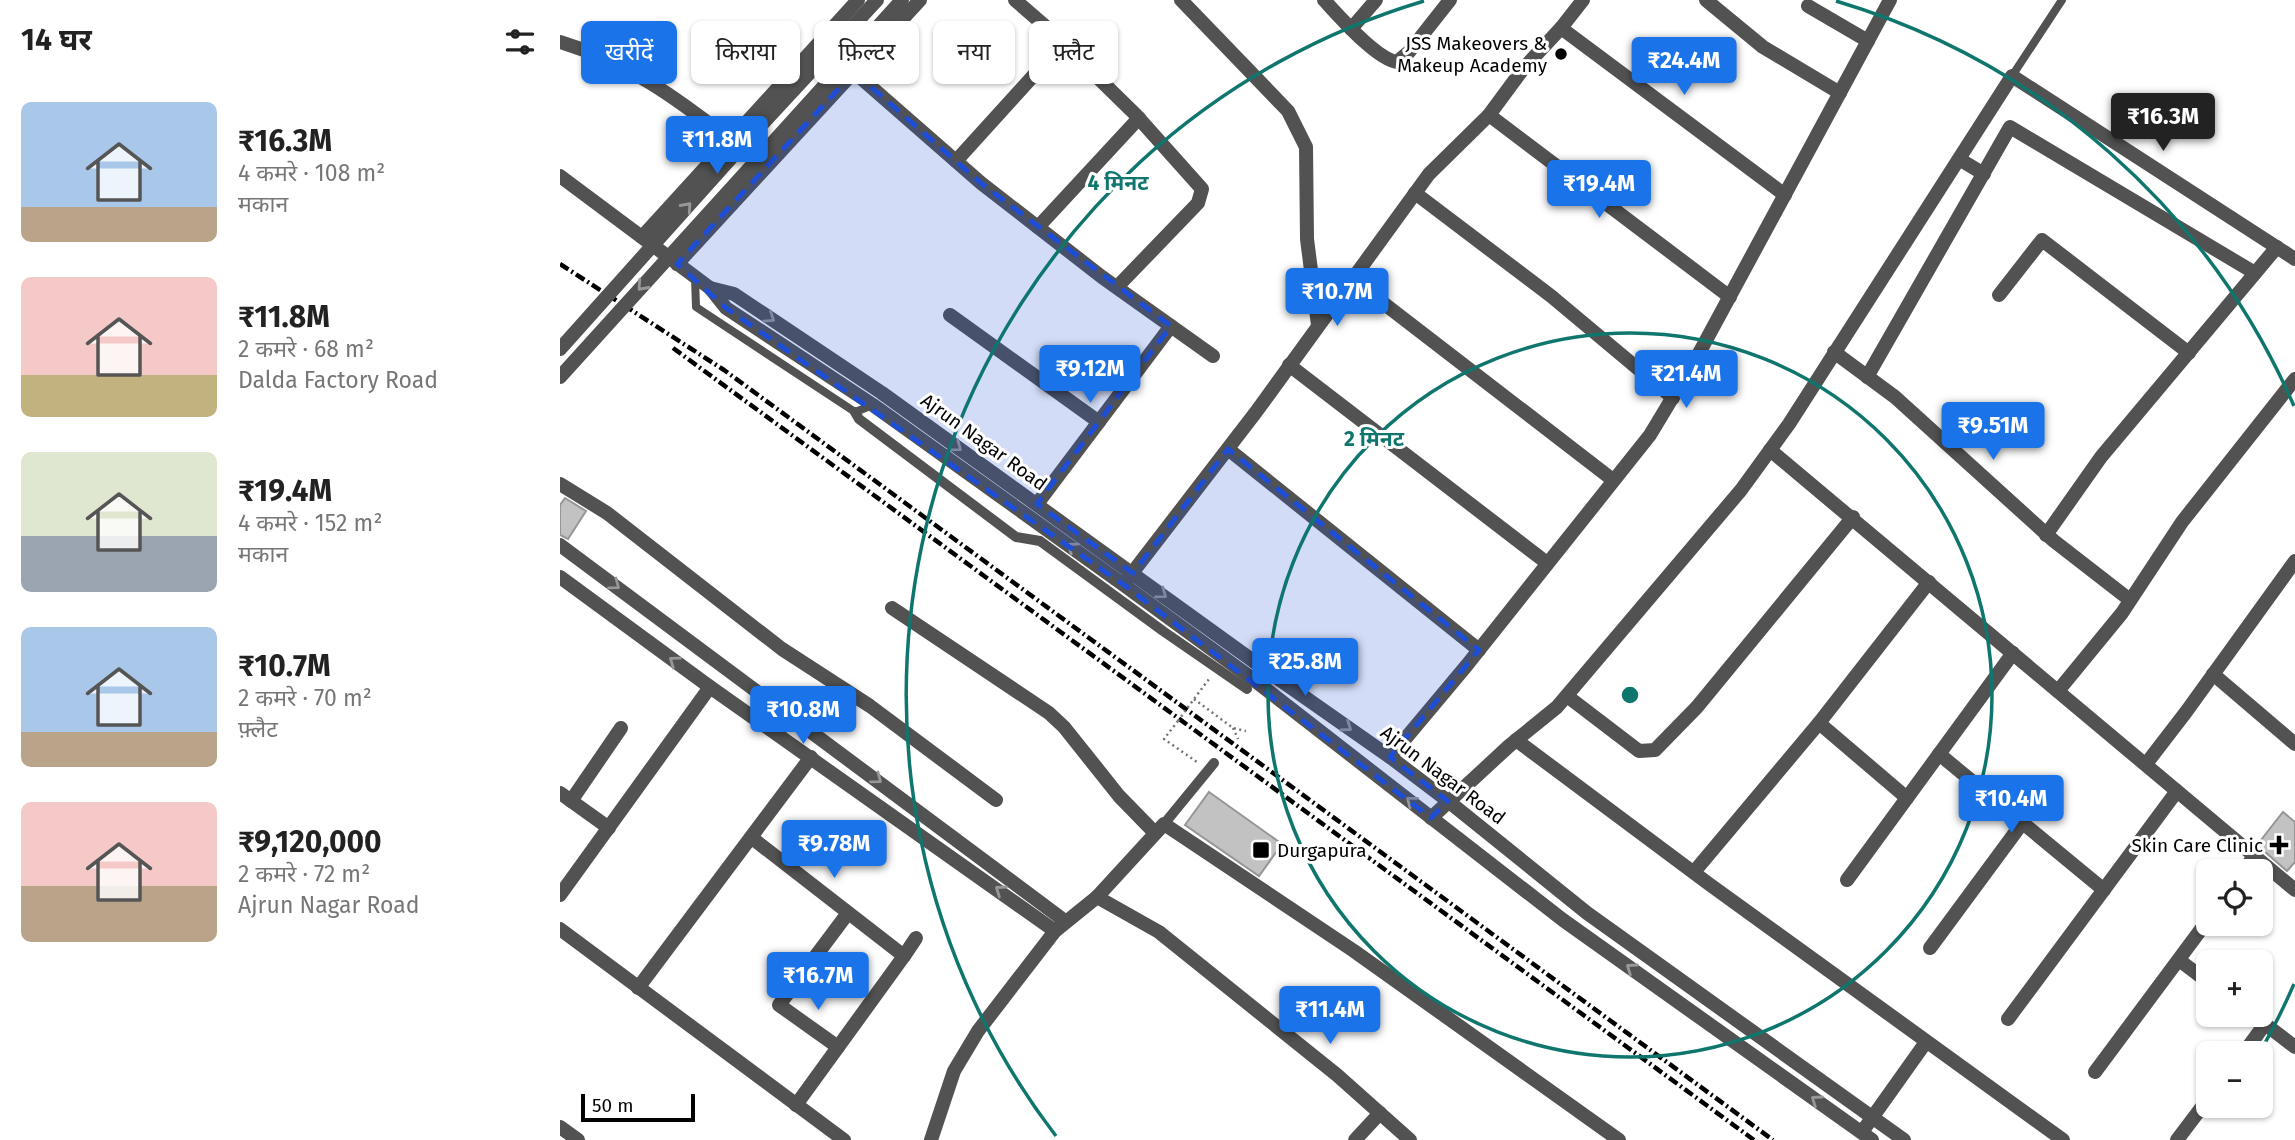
<!DOCTYPE html>
<html lang="hi">
<meta charset="utf-8">
<style>
body{margin:0;font-family:"Fira Sans","Noto Sans Devanagari",sans-serif;background:#f6f6f6;color:#222;height:100vh;display:flex;flex-direction:column;font-size:26px;white-space:nowrap}
*{box-sizing:border-box;margin:0}
p{font-size:23px;color:#767676}
.icon{flex:none;width:38px;height:38px;fill:none;stroke:currentColor;stroke-width:2;stroke-linecap:round;stroke-linejoin:round}
.map{position:relative;flex:1;overflow:hidden}
.details{display:flex;flex-direction:column;background:#fff;width:560px}
.details>*{flex:none}
.banner{position:absolute;left:21px;top:21px;width:665px;height:63px;display:flex;gap:14px}
.tools{position:absolute;left:1636px;top:859px;display:grid;gap:14px}
.tools a{display:grid;place-items:center;width:77px;height:77px;border-radius:10px;background:#fff;box-shadow:0 2px 5px #0004;font-size:35px}
.scale{position:absolute;left:21px;bottom:18px;width:114px;box-sizing:border-box;padding-left:7px;border:4px solid #000;border-top:0;font-size:19px;line-height:24px;white-space:nowrap;color:#000;-webkit-text-stroke:5px #fff;paint-order:stroke}
.price{position:absolute;translate:-50% -60px;padding:0 16px;border-radius:7px;background:#1a73e8;color:#fff;font-size:23px;line-height:46px;filter:drop-shadow(0 2px 4px #0008)}
.price::after{content:'';position:absolute;left:50%;top:42px;width:21px;height:16px;margin-left:-10px;background:inherit;clip-path:polygon(0 0,100% 0,50% 100%)}
.price.current{background:#222;color:#fff}
ul{padding:0;list-style:none}
li{display:flex;align-items:center;gap:21px;height:175px;padding:0 21px}
li span{display:grid;place-items:center;flex:none;width:196px;height:140px;border-radius:10px;color:#555}
li>.icon{margin-inline-start:auto}
span .icon{width:84px;height:84px;fill:#fffc;stroke-width:1}
li b{font-size:30px}
h2{display:flex;justify-content:space-between;align-items:center;height:84px;padding:0 21px;font-size:30px}
.tag{padding:0 24px;border-radius:10px;background:#fff;box-shadow:0 2px 5px #0004;font-size:24px;line-height:63px}
.tag.current{background:#1a73e8;color:#fff}
main{display:flex;flex:1;min-height:0}
.map>svg:first-child{display:block}
.building{fill:#c2c2c2;stroke:#969696;stroke-width:2}
.lines{fill:none;stroke-linecap:round;stroke-linejoin:round}
.path{stroke:#747474;stroke-width:2.5;stroke-dasharray:2 3.5;stroke-linecap:butt}
.service{stroke:#525252;stroke-width:8}
.pedestrian{stroke:#525252;stroke-width:10}
.minor{stroke:#525252;stroke-width:14}
.tertiary{stroke:#525252;stroke-width:14}
.rail{stroke:#000;stroke-width:4.5;stroke-dasharray:10 3.5 2 3.5;stroke-linecap:butt}
.path-bridge{stroke:#747474;stroke-width:2.5;stroke-dasharray:2 3.5;stroke-linecap:butt}
.tertiary-bridge{stroke:#525252;stroke-width:14}
.oneway{stroke:#979797}
.marked{fill:#1d4ed8;fill-opacity:0.2;stroke:#1d4ed8;stroke-width:5;stroke-dasharray:14 9;stroke-linejoin:round}
.ring{fill:none;stroke:#0f766e;stroke-width:3.5}
.poi-dot{fill:#000;stroke:#fff;stroke-width:2.5}
.labels{text-anchor:middle;dominant-baseline:central;stroke-width:6;stroke-linejoin:round;paint-order:stroke}
.poi-label{font-size:19px;fill:#000;stroke:#fff;text-anchor:end}
.street-label{font-size:19px;fill:#000;stroke:#fff}
.centre{fill:#0f766e;stroke:#fff;stroke-width:3.5}
.ring-label{font-size:21px;text-anchor:middle;font-weight:bold;fill:#0f766e;stroke:#fff;stroke-width:6;stroke-linejoin:round;paint-order:stroke}
</style>
<main>
<section class="details">
<h2>14 घर<svg class="icon" aria-label="filters" viewBox="0 0 24 24"><path d="M4 7h16M4 17h16"/><circle cx="9" cy="7" r="2"/><circle cx="15" cy="17" r="2"/></svg></h2>
<ul>
<li><span style="background:linear-gradient(#a9c7e8 75%,#b9a48a 0)"><svg class="icon" aria-label="home" viewBox="0 0 24 24"><path d="M3 11l9-7 9 7M6 9v11h12V9"/></svg></span><div><b>₹16.3M</b><p>4 कमरे · 108 m²</p><p>मकान</p></div></li>
<li><span style="background:linear-gradient(#f6c9c9 70%,#c2b280 0)"><svg class="icon" aria-label="home" viewBox="0 0 24 24"><path d="M3 11l9-7 9 7M6 9v11h12V9"/></svg></span><div><b>₹11.8M</b><p>2 कमरे · 68 m²</p><p>Dalda Factory Road</p></div></li>
<li><span style="background:linear-gradient(#dfe7d0 60%,#9aa5b1 0)"><svg class="icon" aria-label="home" viewBox="0 0 24 24"><path d="M3 11l9-7 9 7M6 9v11h12V9"/></svg></span><div><b>₹19.4M</b><p>4 कमरे · 152 m²</p><p>मकान</p></div></li>
<li><span style="background:linear-gradient(#a9c7e8 75%,#b9a48a 0)"><svg class="icon" aria-label="home" viewBox="0 0 24 24"><path d="M3 11l9-7 9 7M6 9v11h12V9"/></svg></span><div><b>₹10.7M</b><p>2 कमरे · 70 m²</p><p>फ़्लैट</p></div></li>
<li><span style="background:linear-gradient(#f6c9c9 60%,#b9a48a 0)"><svg class="icon" aria-label="home" viewBox="0 0 24 24"><path d="M3 11l9-7 9 7M6 9v11h12V9"/></svg></span><div><b>₹9,120,000</b><p>2 कमरे · 72 m²</p><p>Ajrun Nagar Road</p></div></li>
</ul>
</section>
<div class="map">
<svg width="1735" height="1140" viewBox="0 0 1735 1140">
<rect width="100%" height="100%" fill="#fff"/>
<g class="building">
<polygon points="5,498 26,511 8,539 0,535 0,505"/>
<polygon points="649,792 722,844 699,876 625,825"/>
<polygon points="1723,812 1735,822 1735,862 1727,871 1697,845"/>
</g>
<g class="lines">
<g class="path">
<polyline points="634,699 673,728 686,731"/>
<polyline points="631,703 649,679"/>
<polyline points="618,721 604,739 637,762"/>
<polyline points="673,728 678,739"/>
</g>
<g class="service">
<polyline points="1452,76 1502,0"/>
<polyline points="135,278 136,307 295,412 313,405"/>
</g>
<g class="pedestrian">
<polyline points="295,412 299,419 456,537 480,541 603,631 687,689"/>
<polyline points="604,824 654,763"/>
</g>
<g class="minor">
<polyline points="455,0 485,26 575,114 642,189 638,203 557,287"/>
<polyline points="621,0 728,111 746,147 747,239 758,325"/>
<path d="M764,0C779,16 816,59 837,62L849,52L890,0"/>
<polyline points="1146,0 1203,47 1280,93"/>
<polyline points="1248,6 1308,41"/>
<polyline points="1001,28 1225,195"/>
<polyline points="791,29 816,0"/>
<path d="M0,42C67,62 115,97 169,139"/>
<polyline points="294,72 421,183 542,277 653,356"/>
<polyline points="929,115 1170,297"/>
<polyline points="1399,159 1424,174"/>
<polyline points="396,161 503,43"/>
<polyline points="855,193 991,296 1113,398"/>
<polyline points="478,227 579,118"/>
<polyline points="82,237 298,0"/>
<polyline points="117,264 360,0"/>
<polyline points="792,279 1053,480"/>
<polyline points="1439,295 1482,240 1629,353"/>
<polyline points="390,315 539,422"/>
<polyline points="1274,352 1335,397 1494,541 1570,600"/>
<polyline points="729,365 987,563"/>
<polyline points="1307,377 1450,127 1695,273"/>
<polyline points="668,449 919,650"/>
<polyline points="1210,450 1735,890"/>
<polyline points="0,484 47,513 222,649 310,706 436,800"/>
<polyline points="477,504 611,326"/>
<polyline points="1486,535 1541,457 1717,247"/>
<polyline points="566,581 696,412 869,174 929,115 963,69 1001,28 1023,0"/>
<polyline points="332,608 489,713 504,727 559,796 595,833"/>
<polyline points="1653,674 1735,744"/>
<polyline points="1498,691 1562,613 1622,522 1735,379"/>
<polyline points="1007,696 1079,751 1095,750 1137,707 1293,517"/>
<polyline points="1259,723 1347,798"/>
<polyline points="956,740 1149,884 1503,1140"/>
<polyline points="1379,754 1544,890"/>
<polyline points="830,757 907,665 1090,435 1137,357 1330,0"/>
<polyline points="1586,764 1626,712 1735,561"/>
<polyline points="0,793 49,828"/>
<polyline points="11,801 61,728"/>
<polyline points="871,818 949,746 997,707 1181,490 1229,424 1452,76 1735,259"/>
<polyline points="192,838 344,956 236,1105"/>
<polyline points="1134,872 1259,723 1369,582"/>
<polyline points="1683,872 1694,856"/>
<polyline points="1287,880 1453,653"/>
<polyline points="0,895 150,687"/>
<polyline points="537,897 604,824 794,951 1059,1140"/>
<polyline points="0,929 284,1140"/>
<polyline points="1370,948 1463,822"/>
<polyline points="344,956 356,938"/>
<polyline points="1619,960 1648,982"/>
<polyline points="78,988 251,757"/>
<polyline points="1693,1015 1735,1047"/>
<polyline points="1448,1019 1617,791"/>
<polyline points="278,1047 219,1005 288,913"/>
<polyline points="1683,1054 1705,1024"/>
<polyline points="1535,1072 1648,920"/>
<polyline points="1302,1132 1366,1042"/>
<polyline points="795,1140 820,1113"/>
<polyline points="1617,1140 1648,1099"/>
</g>
<g class="tertiary">
<polyline points="0,176 150,288 166,308 313,405 564,585 694,680 1003,920 1312,1140"/>
<polyline points="150,288 174,294 322,393 703,668 830,757 888,801 1027,913 1344,1140"/>
<polyline points="0,545 505,921"/>
<polyline points="0,577 150,687 495,931"/>
<polyline points="0,1127 18,1140"/>
<polyline points="371,1140 394,1071 418,1031 495,931 537,897 599,932 777,1075 850,1140"/>
</g>
<g class="rail">
<polyline points="0,264 164,370 1213,1140"/>
<polyline points="113,348 1194,1140"/>
</g>
<polyline class="path-bridge" points="618,721 631,703"/>
<g class="tertiary-bridge">
<polyline points="0,349 179,149 317,0"/>
<polyline points="0,377 342,0"/>
</g>
</g>
<defs><path id="oneway-chevron" d="M-2-3.5L2.5 0L-2 3.5" fill="none" stroke-width="1.6" stroke-linecap="round" stroke-linejoin="round" transform="scale(1.75)"/></defs>
<g class="oneway">
<use href="#oneway-chevron" transform="translate(127 207) rotate(-48)"/>
<use href="#oneway-chevron" transform="translate(82 286) rotate(132)"/>
<use href="#oneway-chevron" transform="translate(210 318) rotate(34)"/>
<use href="#oneway-chevron" transform="translate(397 447) rotate(36)"/>
<use href="#oneway-chevron" transform="translate(512 547) rotate(-144)"/>
<use href="#oneway-chevron" transform="translate(55 585) rotate(37)"/>
<use href="#oneway-chevron" transform="translate(602 594) rotate(36)"/>
<use href="#oneway-chevron" transform="translate(114 661) rotate(-144)"/>
<use href="#oneway-chevron" transform="translate(787 727) rotate(35)"/>
<use href="#oneway-chevron" transform="translate(317 779) rotate(37)"/>
<use href="#oneway-chevron" transform="translate(851 801) rotate(-142)"/>
<use href="#oneway-chevron" transform="translate(440 890) rotate(-145)"/>
<use href="#oneway-chevron" transform="translate(1071 968) rotate(-145)"/>
<use href="#oneway-chevron" transform="translate(1256 1100) rotate(-145)"/>
</g>
<path class="marked" d="M294,72L421,183L611,326L477,504L573,573L668,449L919,650L830,757L888,801L871,818L564,585L166,308L117,264Z"/>
<g class="ring">
<circle cx="1070" cy="695" r="362"/>
<path d="M1734 984A724 724 0 0 1 1700 1052M496 1136A724 724 0 0 1 864 1M1276 1A724 724 0 0 1 1734 406"/>
</g>
<g class="poi-dot">
<circle cx="1001" cy="54" r="7"/>
<path d="M1715.5 834.5h7v7h7v7h-7v7h-7v-7h-7v-7h7z"/>
<rect x="692" y="841" width="18" height="18" rx="3.5"/>
</g>
<g class="labels">
<g class="poi-label">
<text x="987" y="43">JSS Makeovers &amp;<tspan x="987" dy="22">Makeup Academy</tspan></text>
<text x="1703" y="845">Skin Care Clinic</text>
<text x="717" y="850" text-anchor="start">Durgapura</text>
</g>
<g class="street-label">
<text transform="translate(424 442) rotate(36)">Ajrun Nagar Road</text>
<text transform="translate(883 775) rotate(37)">Ajrun Nagar Road</text>
</g>
</g>
<circle cx="1070" cy="695" r="10" class="centre"/>
<g class="ring-label">
<text x="558" y="190">4 मिनट</text>
<text x="814" y="446">2 मिनट</text>
</g>
</svg>
<div class="tools">
<a><svg class="icon" aria-label="locate" viewBox="0 0 24 24"><circle cx="12" cy="12" r="6"/><path d="M12 2v4M12 18v4M2 12h4M18 12h4"/></svg></a>
<a>+</a>
<a>−</a>
</div>
<div class="scale">50 m</div>
<b class="price" style="left:1124px;top:97px">₹24.4M</b>
<b class="price current" style="left:1603px;top:153px">₹16.3M</b>
<b class="price" style="left:157px;top:176px">₹11.8M</b>
<b class="price" style="left:1039px;top:220px">₹19.4M</b>
<b class="price" style="left:777px;top:328px">₹10.7M</b>
<b class="price" style="left:530px;top:405px">₹9.12M</b>
<b class="price" style="left:1126px;top:410px">₹21.4M</b>
<b class="price" style="left:1433px;top:462px">₹9.51M</b>
<b class="price" style="left:745px;top:698px">₹25.8M</b>
<b class="price" style="left:243px;top:746px">₹10.8M</b>
<b class="price" style="left:1451px;top:835px">₹10.4M</b>
<b class="price" style="left:274px;top:880px">₹9.78M</b>
<b class="price" style="left:258px;top:1012px">₹16.7M</b>
<b class="price" style="left:770px;top:1046px">₹11.4M</b>
<div class="banner">
<a class="tag current">खरीदें</a>
<a class="tag">किराया</a>
<a class="tag">फ़िल्टर</a>
<a class="tag">नया</a>
<a class="tag">फ़्लैट</a>
</div>
</div>
</main>
